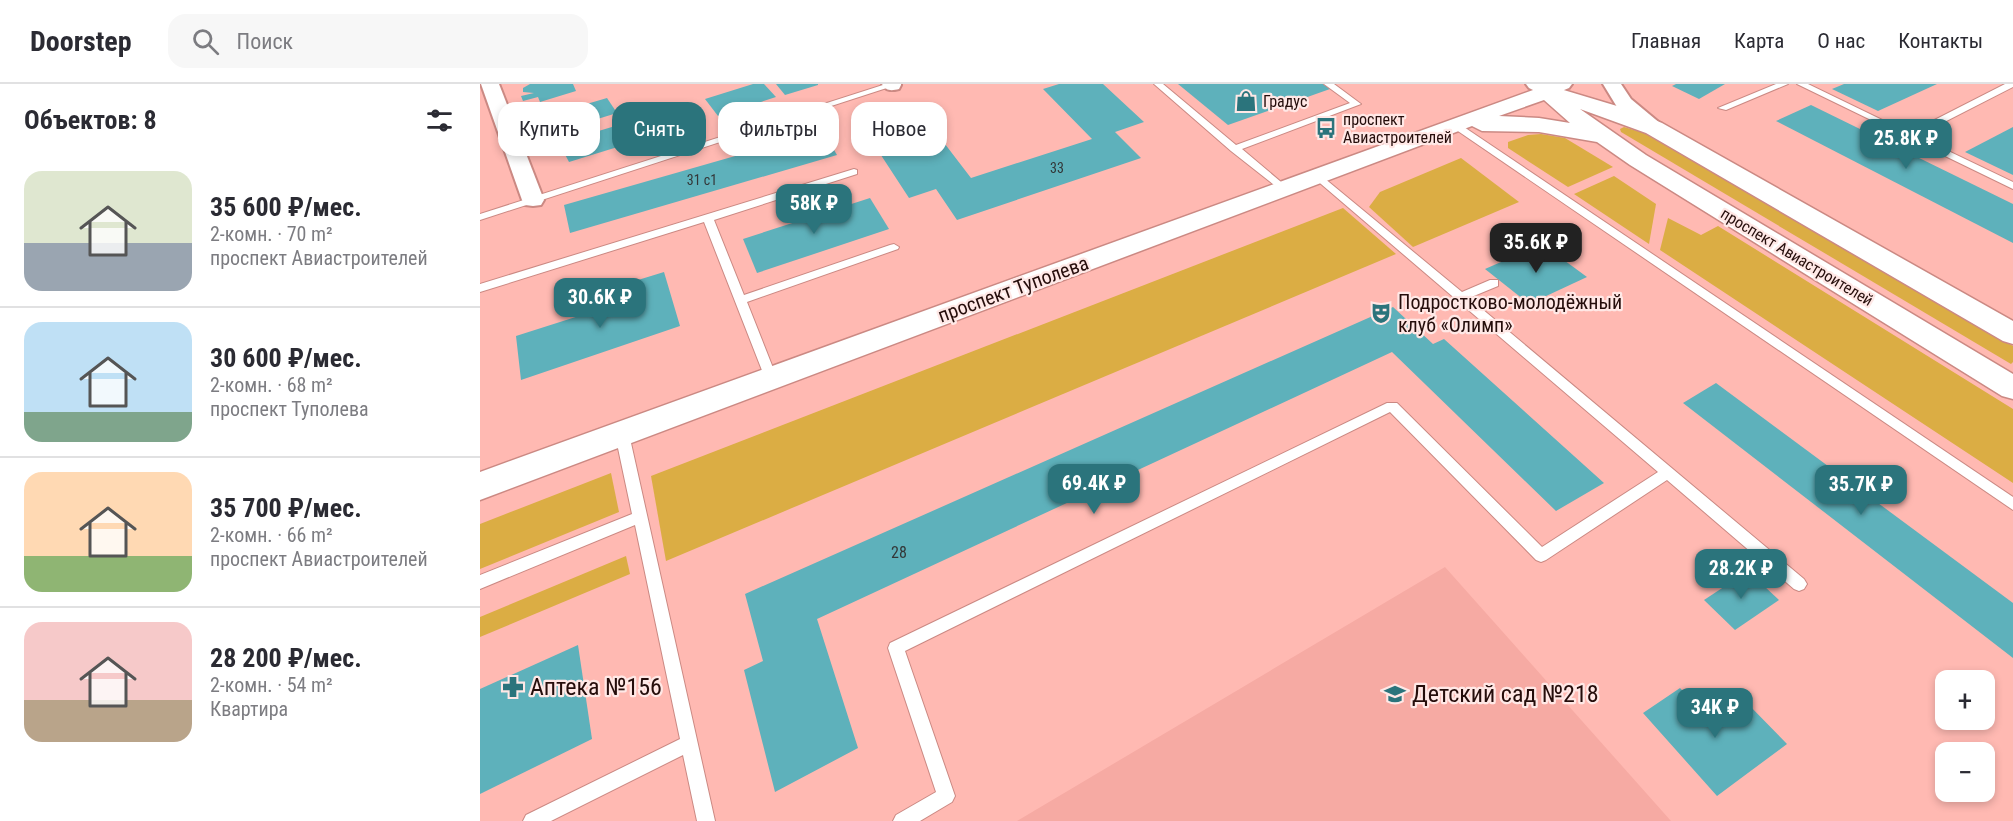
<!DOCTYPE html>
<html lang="ru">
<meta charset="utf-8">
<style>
body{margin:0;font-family:"Roboto Condensed",sans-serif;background:#f7f7f7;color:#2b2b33;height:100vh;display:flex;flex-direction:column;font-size:22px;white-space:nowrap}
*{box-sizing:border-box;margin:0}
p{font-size:20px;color:#7c7c81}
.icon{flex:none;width:33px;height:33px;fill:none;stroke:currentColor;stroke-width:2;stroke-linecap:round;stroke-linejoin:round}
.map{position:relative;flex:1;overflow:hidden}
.panel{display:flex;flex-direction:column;background:#fff;width:480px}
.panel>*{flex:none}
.hud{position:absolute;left:18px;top:18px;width:570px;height:54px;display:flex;gap:12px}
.tools{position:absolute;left:1455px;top:586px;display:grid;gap:12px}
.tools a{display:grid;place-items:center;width:60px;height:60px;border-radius:12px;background:#fff;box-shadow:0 3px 9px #0003;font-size:30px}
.price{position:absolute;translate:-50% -51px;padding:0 14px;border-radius:12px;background:#2b747c;color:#fff;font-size:20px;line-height:39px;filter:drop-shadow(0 2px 3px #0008)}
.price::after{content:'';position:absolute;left:50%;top:36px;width:18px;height:14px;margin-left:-9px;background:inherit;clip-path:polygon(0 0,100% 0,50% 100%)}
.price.selected{background:#222;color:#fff}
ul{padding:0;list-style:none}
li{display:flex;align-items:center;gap:18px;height:150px;padding:0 24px}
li+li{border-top:2px solid #e1e1e2}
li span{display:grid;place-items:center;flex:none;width:168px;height:120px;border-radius:18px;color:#555}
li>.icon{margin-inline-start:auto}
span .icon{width:72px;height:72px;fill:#fffc;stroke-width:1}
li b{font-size:26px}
h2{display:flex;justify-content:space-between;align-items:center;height:72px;padding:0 24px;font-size:26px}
.tag{padding:0 21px;border-radius:18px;background:#fff;box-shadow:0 3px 9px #0003;font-size:21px;line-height:54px}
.tag.selected{background:#2b747c;color:#fff}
header{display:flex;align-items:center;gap:36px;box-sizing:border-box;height:84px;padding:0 30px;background:#fff;border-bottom:2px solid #e1e1e2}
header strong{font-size:28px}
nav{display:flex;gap:33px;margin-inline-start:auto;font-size:21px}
.search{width:420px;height:54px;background:#f7f7f7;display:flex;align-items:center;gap:15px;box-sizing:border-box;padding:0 21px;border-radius:18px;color:#7c7c81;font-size:22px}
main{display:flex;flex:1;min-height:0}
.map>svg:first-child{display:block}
.built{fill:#f6aaa3}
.green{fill:#dbad44}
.building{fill:#5eb1bb}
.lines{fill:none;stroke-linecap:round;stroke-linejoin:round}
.lane-casing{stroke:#cb8983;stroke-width:2}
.street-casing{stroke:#cb8983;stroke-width:4}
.secondary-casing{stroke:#cb8983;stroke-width:3}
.lane{fill:#fff;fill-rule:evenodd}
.street{fill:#fff;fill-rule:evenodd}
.secondary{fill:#fff;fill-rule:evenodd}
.labels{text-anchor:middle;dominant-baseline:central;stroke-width:4.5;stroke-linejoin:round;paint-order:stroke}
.far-number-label{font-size:14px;fill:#333637}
.far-poi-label{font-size:16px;fill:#250d0b;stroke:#ffe8e6;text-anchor:start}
.far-street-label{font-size:16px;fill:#250d0b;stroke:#ffe8e6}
.number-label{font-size:16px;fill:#333637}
.street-label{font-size:20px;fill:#250d0b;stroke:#ffe8e6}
.poi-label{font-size:20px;fill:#250d0b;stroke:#ffe8e6;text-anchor:start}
.near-poi-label{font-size:24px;fill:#250d0b;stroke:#ffe8e6;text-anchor:start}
</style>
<header>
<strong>Doorstep</strong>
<div class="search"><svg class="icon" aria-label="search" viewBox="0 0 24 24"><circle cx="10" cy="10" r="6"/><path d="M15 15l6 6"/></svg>Поиск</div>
<nav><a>Главная</a><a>Карта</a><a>О нас</a><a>Контакты</a></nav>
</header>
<main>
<section class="panel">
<h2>Объектов: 8<svg class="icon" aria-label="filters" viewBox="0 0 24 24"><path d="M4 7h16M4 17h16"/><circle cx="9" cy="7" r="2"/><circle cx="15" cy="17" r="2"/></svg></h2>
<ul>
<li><span style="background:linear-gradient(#dfe7d0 60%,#9aa5b1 0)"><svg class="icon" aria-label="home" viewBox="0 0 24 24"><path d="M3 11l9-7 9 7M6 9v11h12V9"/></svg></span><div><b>35 600 ₽/мес.</b><p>2-комн. · 70 m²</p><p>проспект Авиастроителей</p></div></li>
<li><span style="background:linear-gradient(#bfe0f5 75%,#7fa58c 0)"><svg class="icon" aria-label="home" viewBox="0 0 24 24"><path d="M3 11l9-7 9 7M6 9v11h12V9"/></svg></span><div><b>30 600 ₽/мес.</b><p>2-комн. · 68 m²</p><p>проспект Туполева</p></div></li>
<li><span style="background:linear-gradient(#ffd9b3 70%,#8fb573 0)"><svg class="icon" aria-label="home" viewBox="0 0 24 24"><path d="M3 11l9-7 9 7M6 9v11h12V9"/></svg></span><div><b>35 700 ₽/мес.</b><p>2-комн. · 66 m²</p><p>проспект Авиастроителей</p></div></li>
<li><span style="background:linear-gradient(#f6c9c9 65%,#b9a48a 0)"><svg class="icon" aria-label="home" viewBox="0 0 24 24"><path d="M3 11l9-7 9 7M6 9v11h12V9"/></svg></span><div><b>28 200 ₽/мес.</b><p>2-комн. · 54 m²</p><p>Квартира</p></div></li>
</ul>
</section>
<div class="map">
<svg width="1533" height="737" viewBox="0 0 1533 737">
<rect width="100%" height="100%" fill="#ffb9b2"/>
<polygon class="built" points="965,483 1191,737 537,737"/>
<g class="green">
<polygon points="1144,43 1164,49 1533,262 1533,278 1531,280 1141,48 1140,45"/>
<polygon points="1061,50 1085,54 1133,83 1088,103 1028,64 1028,58 1048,51"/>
<polygon points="981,74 1039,118 933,163 889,123 900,108"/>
<polygon points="1134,92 1176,120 1169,160 1094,110"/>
<polygon points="863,124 916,170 186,477 171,392"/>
<polygon points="1188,134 1221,151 1238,142 1533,325 1533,399 1180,166"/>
<polygon points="131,389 139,428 0,485 0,440"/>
<polygon points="146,472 150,490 0,553 0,533"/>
</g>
<g class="building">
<polygon points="50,0 93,0 96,7 60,18 58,13 43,17 41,12 54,9 43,8 43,4"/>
<polygon points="273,0 284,0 296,13 238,32 225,15"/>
<polygon points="296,0 338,0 338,1 305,11"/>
<polygon points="579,0 623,0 664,38 635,48 661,74 477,136 456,105 429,114 397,65 455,47 491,94 612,55 563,5"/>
<polygon points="698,0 843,0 850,5 748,41"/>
<polygon points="1196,0 1245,0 1219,15 1192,2"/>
<polygon points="1364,0 1457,0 1398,27 1352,5"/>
<polygon points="127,14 137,29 85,45 76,29"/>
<polygon points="1331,21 1533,120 1533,159 1296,37"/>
<polygon points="145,39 157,57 89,78 79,59"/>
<polygon points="1533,43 1533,91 1485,68"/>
<polygon points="343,47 357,71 90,149 84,121"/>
<polygon points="390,114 409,145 277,189 263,155"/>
<polygon points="1062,160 1107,193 1049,220 1005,185"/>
<polygon points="184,188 200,242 41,296 36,252 149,216 145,200"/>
<polygon points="913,223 953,260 964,255 1124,399 1076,427 912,268 337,535 378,664 295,708 264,586 283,577 265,510"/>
<polygon points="1236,299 1533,519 1533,574 1203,319"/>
<polygon points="1268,487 1299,516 1255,546 1224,516"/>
<polygon points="98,561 112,655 0,710 0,605"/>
<polygon points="1200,604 1232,638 1264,616 1307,660 1237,712 1163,629"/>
</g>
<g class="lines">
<defs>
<g id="lane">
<polygon points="406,0 419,0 0,136 0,130"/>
<polygon points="674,0 683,0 756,61 870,19 844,0 854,0 881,20 762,65 807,103 807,107 803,108 751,67"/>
<polygon points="1296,0 1308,0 1246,26 1238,24"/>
<polygon points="1317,0 1328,0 1429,49 1525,0 1533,0 1533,3 1437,52 1533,98 1533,105"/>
<polygon points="972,39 978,39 1533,413 1533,426 972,43"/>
<polygon points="374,85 377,86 377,90 234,136 264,211 410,161 414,160 419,163 418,165 267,218 297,294 295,297 291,299 285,294 224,138 0,208 0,200"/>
<polygon points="838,89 982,208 1010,196 1018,196 1018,202 989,214 1324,495 1327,500 1324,505 1319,507 1314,505 1187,396 1066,476 1061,478 1056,476 910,328 425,567 475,712 472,718 440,737 413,737 416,731 456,708 408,564 410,559 907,319 917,319 1062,463 1178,388 834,94 834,90"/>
<polygon points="142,345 149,350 235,737 217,737 203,671 71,737 43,737 46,731 200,655 155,441 0,505 0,491 152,430 135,350"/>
</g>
<g id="street">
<polygon points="1,0 19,0 64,116 61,121 53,122 45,121 42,116"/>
<path d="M402,0H421V1L419,5C411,7 406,7 402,0Z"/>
<polygon points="1046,0 1092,0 1089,4 1067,13 1049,4"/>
<polygon points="1123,0 1141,0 1151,15 1181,40 1184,44 1181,48 1167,48 1137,23"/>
</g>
<path id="secondary" d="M1067,1L1147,25L1182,39L1533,237V260L1523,257L1166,49L1100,25L1166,71L1533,290V315L1522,312L1150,81L1117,58L1059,48L1002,47L992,42L0,416V388ZM1064,16L1090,39L1059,34L1019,32Z"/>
</defs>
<use href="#lane" class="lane-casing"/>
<use href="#street" class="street-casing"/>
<use href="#secondary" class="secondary-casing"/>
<use href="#lane" class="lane"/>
<use href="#street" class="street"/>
<use href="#secondary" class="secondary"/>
</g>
<defs>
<symbol id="shop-bare" viewBox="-9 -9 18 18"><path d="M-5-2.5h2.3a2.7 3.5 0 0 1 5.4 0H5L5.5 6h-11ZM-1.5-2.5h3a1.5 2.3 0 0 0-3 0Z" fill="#2b747c" stroke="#ffe8e6" stroke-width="2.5" paint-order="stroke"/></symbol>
<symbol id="bus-bare" viewBox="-9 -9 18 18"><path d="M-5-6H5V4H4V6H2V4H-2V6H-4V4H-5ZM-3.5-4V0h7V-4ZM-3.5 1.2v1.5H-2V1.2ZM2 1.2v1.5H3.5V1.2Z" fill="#2b747c" stroke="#ffe8e6" stroke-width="2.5" paint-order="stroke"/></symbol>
<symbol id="theatre-bare" viewBox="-9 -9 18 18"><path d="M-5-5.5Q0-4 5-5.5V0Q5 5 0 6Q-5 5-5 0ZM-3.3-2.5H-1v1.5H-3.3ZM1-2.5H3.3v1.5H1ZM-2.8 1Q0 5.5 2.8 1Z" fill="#2b747c" stroke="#ffe8e6" stroke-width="2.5" paint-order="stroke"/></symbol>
<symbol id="pharmacy-bare" viewBox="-9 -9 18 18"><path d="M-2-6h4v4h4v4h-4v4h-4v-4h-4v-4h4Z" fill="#2b747c" stroke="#ffe8e6" stroke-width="2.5" paint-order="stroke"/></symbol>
<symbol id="school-bare" viewBox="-9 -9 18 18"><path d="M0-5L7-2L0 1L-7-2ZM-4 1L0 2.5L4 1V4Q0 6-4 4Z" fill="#2b747c" stroke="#ffe8e6" stroke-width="2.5" paint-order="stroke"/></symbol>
</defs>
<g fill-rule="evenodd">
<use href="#shop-bare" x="751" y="2" width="30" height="30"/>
<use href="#bus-bare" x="831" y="29" width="30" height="30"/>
<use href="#theatre-bare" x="886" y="214" width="30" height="30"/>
<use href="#pharmacy-bare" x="18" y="588" width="30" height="30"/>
<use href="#school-bare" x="900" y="595" width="30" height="30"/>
</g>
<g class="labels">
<g class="far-number-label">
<text x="577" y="84">33</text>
<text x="222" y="96">31 с1</text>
</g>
<g class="far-poi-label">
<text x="783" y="17">Градус</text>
<text x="863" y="35">проспект<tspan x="863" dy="18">Авиастроителей</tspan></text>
</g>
<g class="far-street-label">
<text transform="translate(1317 173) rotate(31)">проспект Авиастроителей</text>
</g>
<g class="number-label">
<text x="419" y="468">28</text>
</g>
<g class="street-label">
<text transform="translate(533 205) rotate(-20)">проспект Туполева</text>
</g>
<g class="poi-label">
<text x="918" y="218">Подростково-молодёжный<tspan x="918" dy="23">клуб «Олимп»</tspan></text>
</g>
<g class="near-poi-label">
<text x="50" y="603">Аптека №156</text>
<text x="932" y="610">Детский сад №218</text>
</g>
</g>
</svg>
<div class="tools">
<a>+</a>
<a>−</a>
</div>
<b class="price" style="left:1426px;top:86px">25.8K ₽</b>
<b class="price" style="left:334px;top:151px">58K ₽</b>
<b class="price selected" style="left:1056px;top:190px">35.6K ₽</b>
<b class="price" style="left:120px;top:245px">30.6K ₽</b>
<b class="price" style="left:614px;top:431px">69.4K ₽</b>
<b class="price" style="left:1381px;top:432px">35.7K ₽</b>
<b class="price" style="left:1261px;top:516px">28.2K ₽</b>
<b class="price" style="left:1235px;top:655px">34K ₽</b>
<div class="hud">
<a class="tag">Купить</a>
<a class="tag selected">Снять</a>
<a class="tag">Фильтры</a>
<a class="tag">Новое</a>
</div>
</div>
</main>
